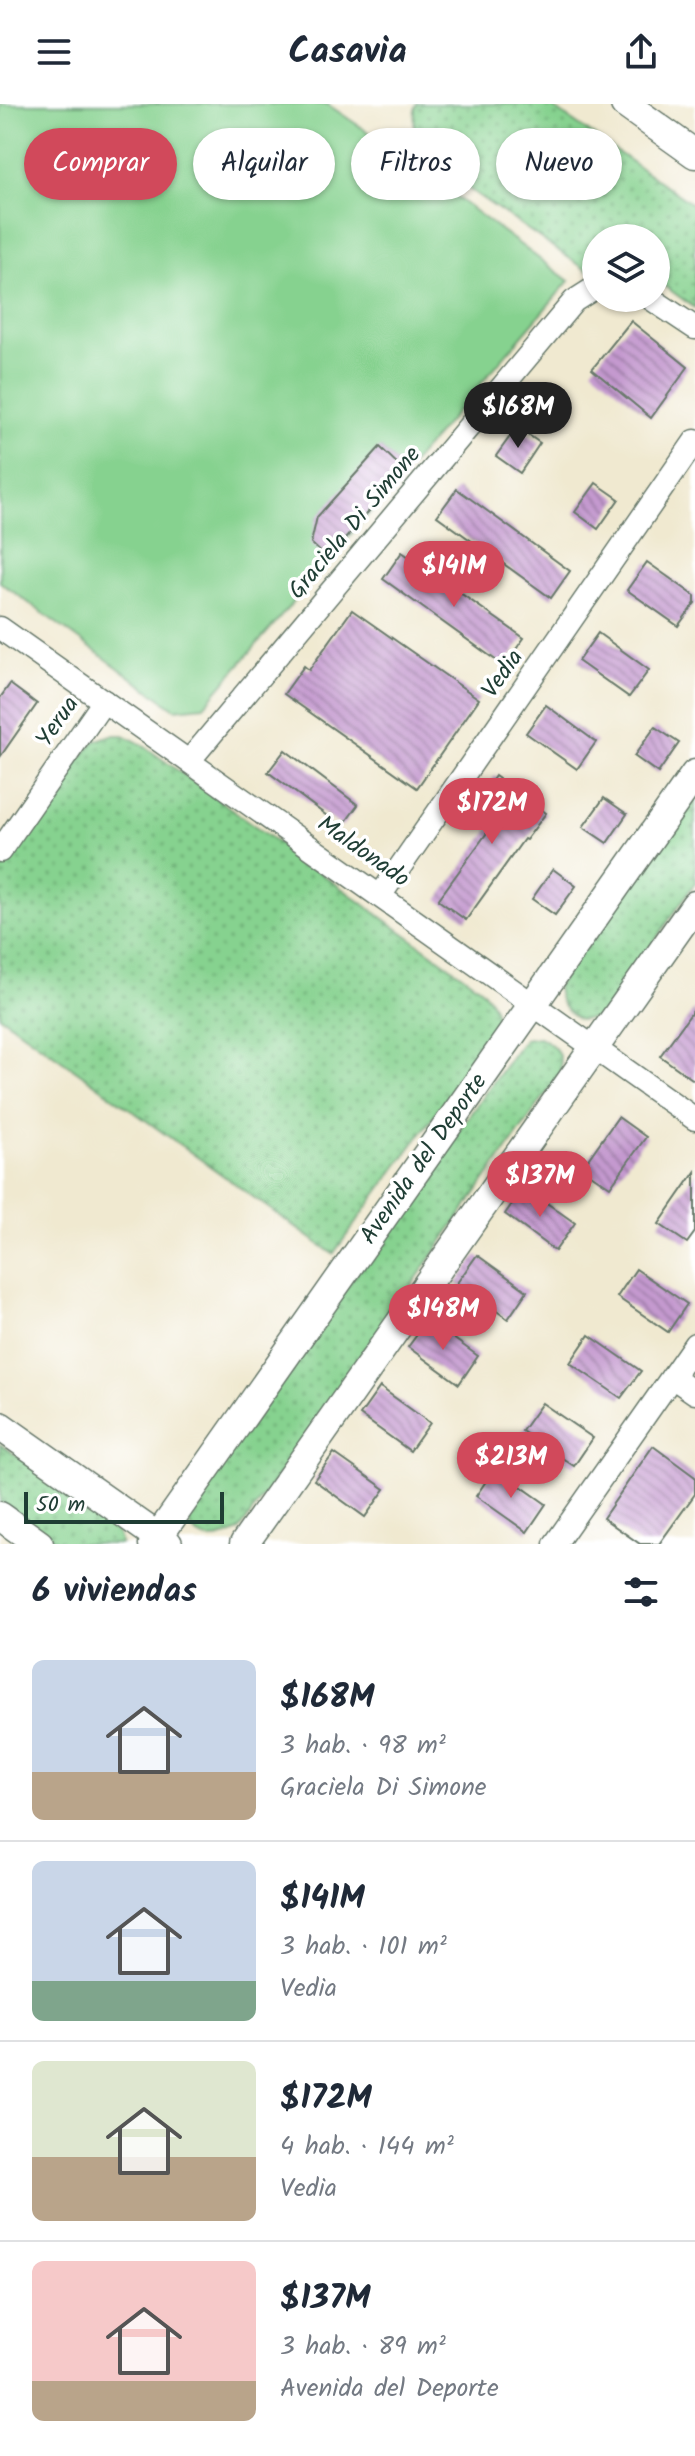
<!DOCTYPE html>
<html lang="es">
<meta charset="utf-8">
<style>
body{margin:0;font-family:Kalam,sans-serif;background:#f6f6f7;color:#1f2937;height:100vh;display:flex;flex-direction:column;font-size:30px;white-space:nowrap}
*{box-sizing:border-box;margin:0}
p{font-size:26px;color:#747a83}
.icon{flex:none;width:44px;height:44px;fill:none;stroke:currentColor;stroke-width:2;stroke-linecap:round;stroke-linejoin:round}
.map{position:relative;height:1440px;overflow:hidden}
.side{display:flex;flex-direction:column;background:#fff;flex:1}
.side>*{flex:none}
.hud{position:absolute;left:24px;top:24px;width:648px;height:72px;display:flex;gap:16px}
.buttons{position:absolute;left:582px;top:120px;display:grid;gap:16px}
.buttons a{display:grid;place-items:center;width:88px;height:88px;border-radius:50%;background:#fff;box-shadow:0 2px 6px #0004;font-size:40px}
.scale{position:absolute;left:24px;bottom:20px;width:200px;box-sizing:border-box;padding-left:8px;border:4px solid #1f3d34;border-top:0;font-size:22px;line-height:28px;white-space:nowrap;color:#1f3d34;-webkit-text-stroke:6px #fff;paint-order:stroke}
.price{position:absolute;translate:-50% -68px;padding:0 18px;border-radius:28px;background:#d1495b;color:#fff;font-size:26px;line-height:52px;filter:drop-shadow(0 2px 4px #0008)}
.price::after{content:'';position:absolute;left:50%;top:48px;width:24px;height:18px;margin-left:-12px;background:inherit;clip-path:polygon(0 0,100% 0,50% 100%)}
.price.current{background:#222;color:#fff}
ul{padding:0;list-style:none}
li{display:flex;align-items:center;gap:24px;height:200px;padding:0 32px}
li+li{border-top:2px solid #e0e1e3}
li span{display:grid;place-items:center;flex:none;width:224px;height:160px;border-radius:12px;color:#555}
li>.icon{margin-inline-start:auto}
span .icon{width:96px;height:96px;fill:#fffc;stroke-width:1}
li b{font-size:34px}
h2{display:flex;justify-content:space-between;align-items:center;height:96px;padding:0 32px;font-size:34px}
.chip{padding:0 28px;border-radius:36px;background:#fff;box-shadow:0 2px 6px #0004;font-size:28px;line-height:72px}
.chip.current{background:#d1495b;color:#fff}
header{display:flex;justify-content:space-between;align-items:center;height:104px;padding:0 32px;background:#fff;font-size:36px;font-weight:800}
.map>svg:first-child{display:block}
.grass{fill:url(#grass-dots);stroke:#528862;stroke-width:2}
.garden{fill:#86d28f;stroke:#528862;stroke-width:2}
.building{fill:url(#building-back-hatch)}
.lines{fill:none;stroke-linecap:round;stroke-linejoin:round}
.minor-casing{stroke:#68796b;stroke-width:25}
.tertiary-casing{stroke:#68796b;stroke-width:31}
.minor{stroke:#fff;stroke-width:22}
.tertiary{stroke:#fff;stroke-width:28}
.labels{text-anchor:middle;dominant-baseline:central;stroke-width:7;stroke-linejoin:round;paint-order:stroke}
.street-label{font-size:24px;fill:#1f3d34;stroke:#fff}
</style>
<header><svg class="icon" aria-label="menu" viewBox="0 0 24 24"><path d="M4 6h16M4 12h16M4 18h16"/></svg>Casavia<svg class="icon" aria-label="share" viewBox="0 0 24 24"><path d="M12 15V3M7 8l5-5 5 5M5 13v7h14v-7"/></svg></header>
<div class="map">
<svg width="695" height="1440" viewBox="0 0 695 1440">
<defs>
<pattern id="grass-dots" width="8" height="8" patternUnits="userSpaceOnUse" patternTransform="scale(2)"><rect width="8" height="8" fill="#86d28f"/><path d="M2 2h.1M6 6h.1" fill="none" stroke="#6dac76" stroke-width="1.8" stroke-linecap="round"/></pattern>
<pattern id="building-back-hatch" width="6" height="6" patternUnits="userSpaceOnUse" patternTransform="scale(2)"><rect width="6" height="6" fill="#c499cf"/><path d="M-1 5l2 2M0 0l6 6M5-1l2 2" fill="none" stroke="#9f7ea9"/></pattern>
</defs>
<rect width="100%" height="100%" fill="#fff"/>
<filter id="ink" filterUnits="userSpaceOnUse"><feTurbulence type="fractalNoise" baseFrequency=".0125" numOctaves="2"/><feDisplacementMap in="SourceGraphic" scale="16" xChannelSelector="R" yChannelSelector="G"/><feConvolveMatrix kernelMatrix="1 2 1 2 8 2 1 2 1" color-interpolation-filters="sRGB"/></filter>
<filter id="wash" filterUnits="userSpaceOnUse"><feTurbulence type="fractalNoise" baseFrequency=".006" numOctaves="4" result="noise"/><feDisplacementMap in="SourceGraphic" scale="32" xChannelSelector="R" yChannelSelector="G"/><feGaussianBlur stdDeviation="1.8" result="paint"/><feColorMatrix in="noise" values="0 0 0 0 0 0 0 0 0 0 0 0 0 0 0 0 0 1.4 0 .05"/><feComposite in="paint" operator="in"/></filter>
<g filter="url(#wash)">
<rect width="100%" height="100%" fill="#f0e9d0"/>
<g class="grass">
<polygon points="417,0 548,0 695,102 695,204 656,176 656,134 596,134 596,162 588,167 444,68 414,32 415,3"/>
<path d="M111,631H124L141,640L480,884C501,906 498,914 486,940L333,1150L0,912V769L79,656L95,637Z"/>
<path d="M695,684V779L609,902L595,914L579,916C565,907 558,899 557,882Z"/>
<path d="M539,933C557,942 562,950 560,970L239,1427C213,1440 190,1440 187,1406L524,935Z"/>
<polygon points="0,1340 115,1422 121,1440 61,1440 0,1398"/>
</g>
<polygon class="garden" points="0,0 327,0 374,32 569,177 204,602 175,605 0,478"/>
<g id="blocks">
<g class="building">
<polygon points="631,217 688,263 651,314 592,265"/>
<polygon points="517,323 540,339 520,369 496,352"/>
<polygon points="380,343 404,366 328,455 311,439 317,413"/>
<polygon points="596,379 619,395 598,425 575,408"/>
<polygon points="457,385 570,467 551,494 437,412"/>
<polygon points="402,448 524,534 504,562 383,475"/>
<polygon points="647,458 695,492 695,499 678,522 627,486"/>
<polygon points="352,506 479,595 417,684 284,590 304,562 309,566"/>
<polygon points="598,529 649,566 629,593 578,557"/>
<polygon points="10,580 37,600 0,653 0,594"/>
<polygon points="546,601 596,638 577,665 526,629"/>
<polygon points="655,623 679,639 658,669 634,652"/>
<polygon points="285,646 358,701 342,723 268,668"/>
<polygon points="495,672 546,709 526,736 524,735 466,816 438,796 497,715 476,700"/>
<polygon points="604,694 627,710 607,739 583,723"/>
<polygon points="553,765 576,782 555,811 532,795"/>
<polygon points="695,904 695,977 660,952"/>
<polygon points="618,1013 646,1033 610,1083 582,1064"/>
<polygon points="695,1068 695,1128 687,1139 659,1120"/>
<polygon points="524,1083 575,1119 555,1147 505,1110"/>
<polygon points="477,1151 527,1187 508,1215 457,1179"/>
<polygon points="636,1165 687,1200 668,1228 617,1193"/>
<polygon points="428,1216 478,1252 459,1280 408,1243"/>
<polygon points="589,1231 641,1267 621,1294 570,1259"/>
<polygon points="380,1283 430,1319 410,1347 360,1311"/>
<polygon points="542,1299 593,1334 574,1362 522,1327"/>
<polygon points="653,1342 695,1373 695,1390 659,1440 640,1440 603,1414"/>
<polygon points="334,1349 385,1385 365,1413 314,1376"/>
<polygon points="495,1364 546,1400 527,1428 476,1392"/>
</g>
</g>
</g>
<g filter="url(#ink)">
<use href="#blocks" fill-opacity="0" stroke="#68796b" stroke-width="2"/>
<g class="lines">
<defs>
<g id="minor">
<polyline points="650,194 695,224"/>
<polyline points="0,524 695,1015"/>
<polyline points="189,657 574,197 596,183"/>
<polyline points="0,747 104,597"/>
<polyline points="380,792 695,337"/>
<polyline points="672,1273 695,1289"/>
<polyline points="555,1440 695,1240"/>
</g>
<g id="tertiary">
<polyline points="625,0 695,50"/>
<polyline points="0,1322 168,1440"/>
<polyline points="0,1412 39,1440"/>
<polyline points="153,1440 695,670"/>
<polyline points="244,1440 695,801"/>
</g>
</defs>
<use href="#minor" class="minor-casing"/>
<use href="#tertiary" class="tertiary-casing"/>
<use href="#minor" class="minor"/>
<use href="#tertiary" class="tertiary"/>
</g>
</g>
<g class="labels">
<g class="street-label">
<text transform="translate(355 419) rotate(-50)">Graciela Di Simone</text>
<text transform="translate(503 570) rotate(-55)">Vedia</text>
<text transform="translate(58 618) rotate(-55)">Yerua</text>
<text transform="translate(363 748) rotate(35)">Maldonado</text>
<text transform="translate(424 1055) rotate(-55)">Avenida del Deporte</text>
</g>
</g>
</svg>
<div class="buttons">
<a><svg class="icon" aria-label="layers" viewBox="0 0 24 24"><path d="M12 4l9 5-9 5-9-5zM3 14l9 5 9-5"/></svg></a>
</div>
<div class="scale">50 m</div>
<b class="price current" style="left:518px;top:346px">$168M</b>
<b class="price" style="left:454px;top:505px">$141M</b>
<b class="price" style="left:492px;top:742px">$172M</b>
<b class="price" style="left:540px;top:1115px">$137M</b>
<b class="price" style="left:443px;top:1248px">$148M</b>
<b class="price" style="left:511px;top:1396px">$213M</b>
<div class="hud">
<a class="chip current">Comprar</a>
<a class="chip">Alquilar</a>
<a class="chip">Filtros</a>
<a class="chip">Nuevo</a>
</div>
</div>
<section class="side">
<h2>6 viviendas<svg class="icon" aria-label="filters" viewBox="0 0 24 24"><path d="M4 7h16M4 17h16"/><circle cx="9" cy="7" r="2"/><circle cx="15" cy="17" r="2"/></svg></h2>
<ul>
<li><span style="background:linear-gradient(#c9d6e8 70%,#b9a48a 0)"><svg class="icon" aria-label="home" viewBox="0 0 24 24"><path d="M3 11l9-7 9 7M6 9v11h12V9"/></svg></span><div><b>$168M</b><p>3 hab. · 98 m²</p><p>Graciela Di Simone</p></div></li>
<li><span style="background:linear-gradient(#c9d6e8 75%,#7fa58c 0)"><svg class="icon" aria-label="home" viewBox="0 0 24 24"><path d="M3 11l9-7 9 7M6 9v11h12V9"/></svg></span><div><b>$141M</b><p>3 hab. · 101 m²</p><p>Vedia</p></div></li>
<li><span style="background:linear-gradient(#dfe7d0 60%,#b9a48a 0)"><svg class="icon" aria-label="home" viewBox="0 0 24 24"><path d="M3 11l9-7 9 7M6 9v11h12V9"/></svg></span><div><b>$172M</b><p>4 hab. · 144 m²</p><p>Vedia</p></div></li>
<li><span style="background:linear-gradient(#f6c9c9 75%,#b9a48a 0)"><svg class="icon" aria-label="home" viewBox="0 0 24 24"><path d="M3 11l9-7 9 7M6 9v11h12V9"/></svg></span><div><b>$137M</b><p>3 hab. · 89 m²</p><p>Avenida del Deporte</p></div></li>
</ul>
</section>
